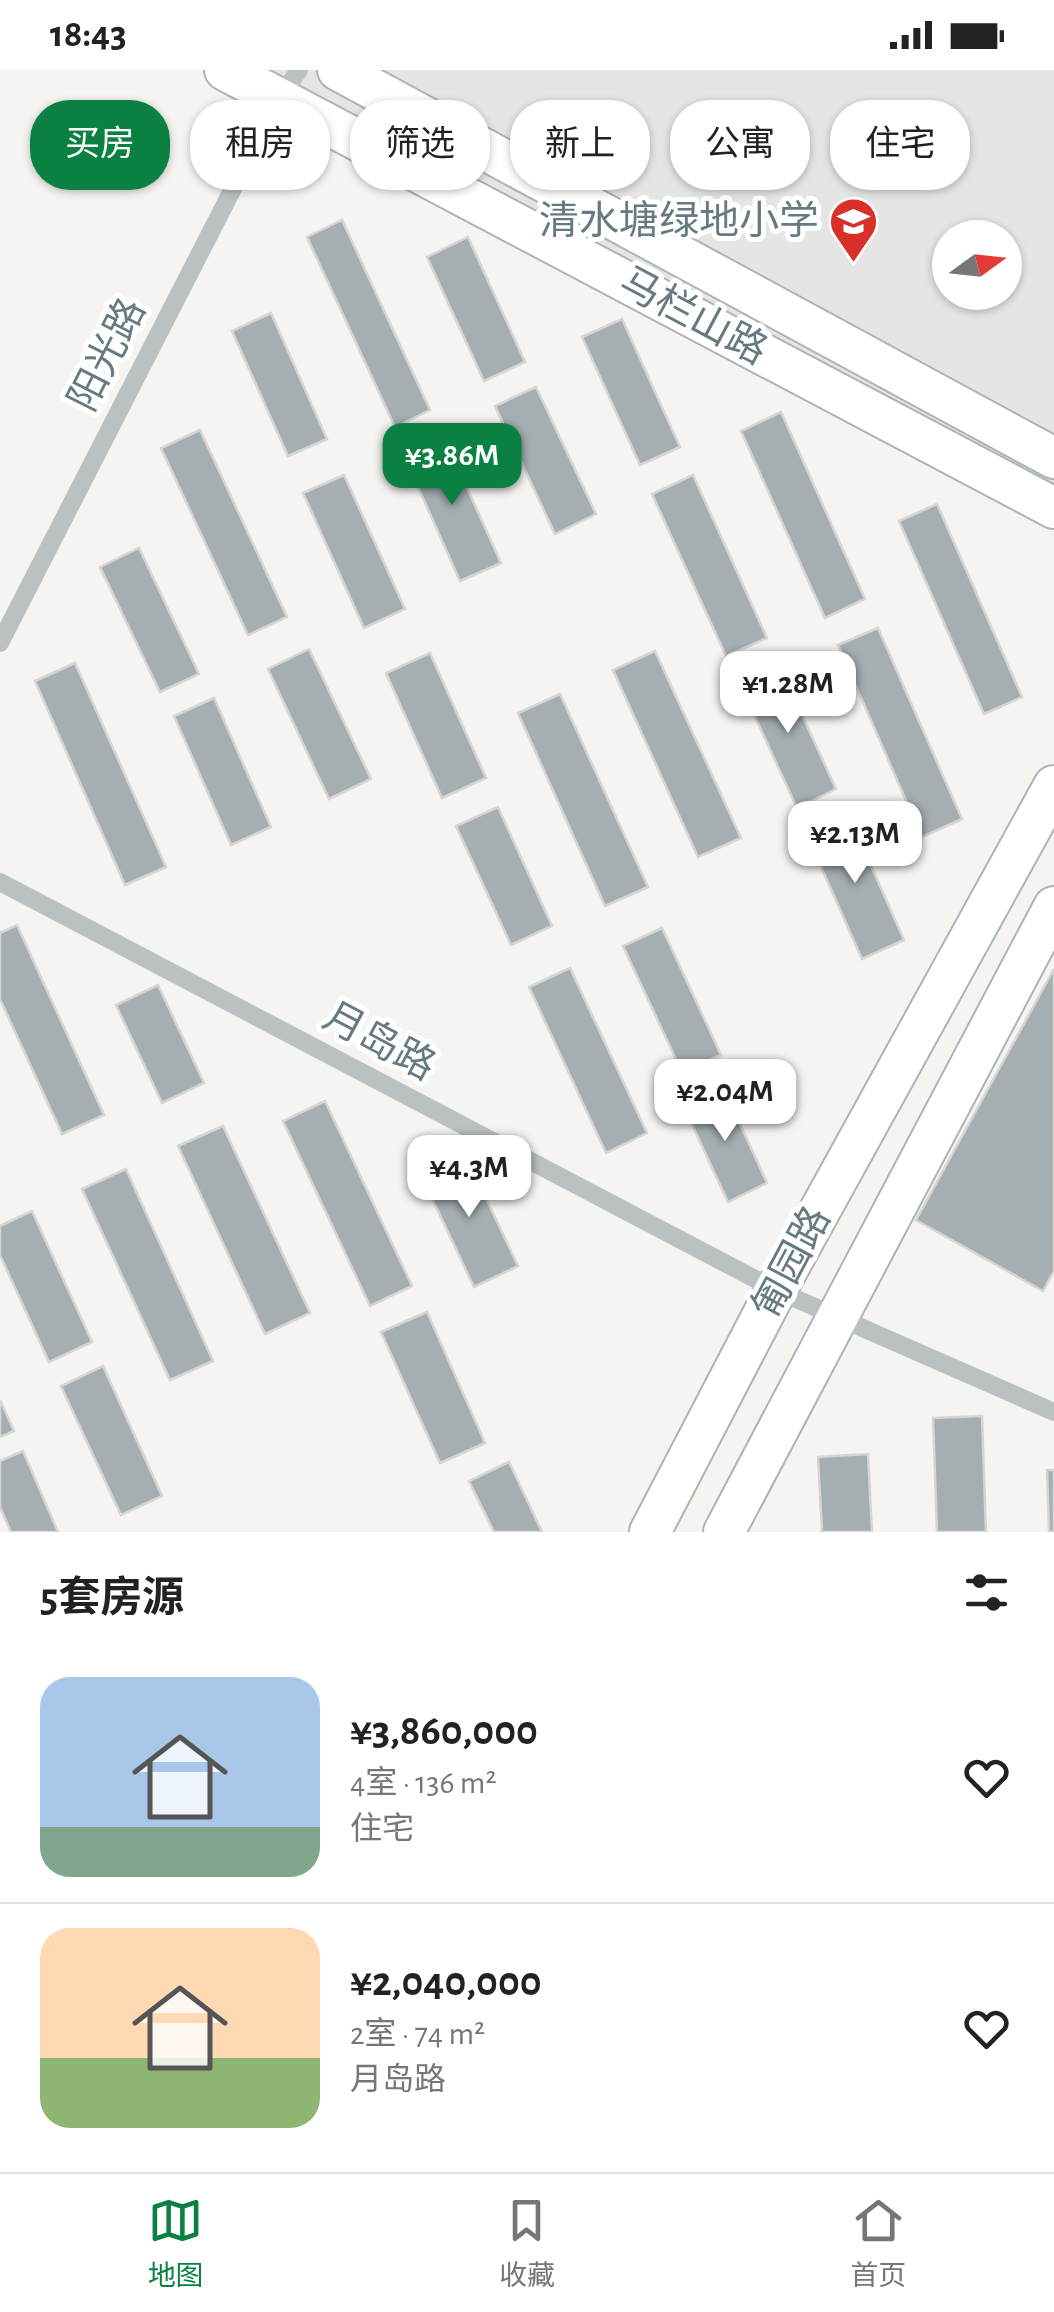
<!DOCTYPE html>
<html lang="zh">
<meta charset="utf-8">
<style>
body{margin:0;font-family:"Alegreya Sans","Noto Sans SC",sans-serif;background:#f6f6f6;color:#222;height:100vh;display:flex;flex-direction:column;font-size:38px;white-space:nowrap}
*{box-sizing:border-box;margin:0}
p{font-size:32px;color:#767676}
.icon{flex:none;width:55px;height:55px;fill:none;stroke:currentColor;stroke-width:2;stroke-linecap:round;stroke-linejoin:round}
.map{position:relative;height:1462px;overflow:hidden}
.sheet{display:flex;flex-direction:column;background:#fff;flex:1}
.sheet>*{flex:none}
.hud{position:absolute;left:30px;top:30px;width:995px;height:90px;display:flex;gap:20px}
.needle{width:65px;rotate:75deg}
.fabs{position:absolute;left:932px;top:150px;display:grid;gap:20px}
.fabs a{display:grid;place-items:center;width:90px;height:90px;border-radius:50%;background:#fff;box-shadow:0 2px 8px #0004;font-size:50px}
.price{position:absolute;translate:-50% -85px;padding:0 22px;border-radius:20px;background:#fff;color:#222;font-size:32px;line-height:65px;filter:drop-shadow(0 2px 5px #0008)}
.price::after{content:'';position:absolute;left:50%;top:60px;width:30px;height:22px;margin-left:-15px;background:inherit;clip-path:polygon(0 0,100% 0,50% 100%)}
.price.on{background:#0b8043;color:#fff}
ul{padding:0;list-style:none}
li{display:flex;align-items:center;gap:30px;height:250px;padding:0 40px}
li+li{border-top:2px solid #e0e0e0}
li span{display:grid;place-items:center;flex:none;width:280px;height:200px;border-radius:30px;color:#555}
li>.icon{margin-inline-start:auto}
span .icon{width:120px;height:120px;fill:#fffc;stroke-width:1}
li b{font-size:42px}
h2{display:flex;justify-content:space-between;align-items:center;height:120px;padding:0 40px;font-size:42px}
.tag{padding:0 35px;border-radius:40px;background:#fff;box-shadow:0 2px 8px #0004;font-size:35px;line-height:90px}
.tag.on{background:#0b8043;color:#fff}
.status{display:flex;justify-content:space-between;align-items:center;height:70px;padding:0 50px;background:#fff;direction:ltr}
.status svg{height:28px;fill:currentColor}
.menu{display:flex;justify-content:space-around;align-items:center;height:140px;border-top:2px solid #e0e0e0;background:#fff;font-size:28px;color:#767676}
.menu a{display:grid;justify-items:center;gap:5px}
.menu .on{color:#0b8043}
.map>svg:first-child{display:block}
.built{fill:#e5e6e4;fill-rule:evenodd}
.building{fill:#a5afb2;stroke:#d6d5d4;stroke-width:2.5}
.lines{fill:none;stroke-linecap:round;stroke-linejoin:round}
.major-casing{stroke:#adb4b6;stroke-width:44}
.minor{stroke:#bbc1c3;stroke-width:18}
.major{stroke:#fff;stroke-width:40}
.labels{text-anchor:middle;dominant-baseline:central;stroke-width:10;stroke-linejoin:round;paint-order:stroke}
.poi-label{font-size:40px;fill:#657a81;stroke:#fff;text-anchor:end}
.street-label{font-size:40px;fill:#657a81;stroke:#fff}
</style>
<div class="status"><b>18:43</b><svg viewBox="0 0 49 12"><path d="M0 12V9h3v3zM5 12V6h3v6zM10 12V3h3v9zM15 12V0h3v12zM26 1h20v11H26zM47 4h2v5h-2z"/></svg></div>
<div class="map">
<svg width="1054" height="1462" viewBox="0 0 1054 1462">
<rect width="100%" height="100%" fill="#f5f4f1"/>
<path class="built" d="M258,0H1054V423ZM950,168H1005V222H950Z"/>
<g class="building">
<polygon points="342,150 430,340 395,357 307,167"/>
<polygon points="468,167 525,292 484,311 427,187"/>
<polygon points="271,243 327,369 288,386 232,261"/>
<polygon points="622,249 680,377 640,395 582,267"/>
<polygon points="536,317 596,444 555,464 495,336"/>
<polygon points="781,342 865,529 825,548 741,361"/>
<polygon points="200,360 287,547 248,565 161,378"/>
<polygon points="443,365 501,493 460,511 403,383"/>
<polygon points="344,405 405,539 364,558 303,423"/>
<polygon points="693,405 767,568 726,586 652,424"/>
<polygon points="937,434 1022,627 984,644 899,451"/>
<polygon points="139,478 199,604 160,622 100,497"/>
<polygon points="878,558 962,749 922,767 838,575"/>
<polygon points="309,579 371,709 329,729 268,599"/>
<polygon points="655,581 741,768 698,787 613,600"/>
<polygon points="430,583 486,708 442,728 386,603"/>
<polygon points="75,593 166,797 125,815 35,611"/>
<polygon points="778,593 836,719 797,738 739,612"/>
<polygon points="560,624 648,817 605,836 518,643"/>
<polygon points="214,628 271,757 231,775 174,646"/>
<polygon points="498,737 552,856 511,875 456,756"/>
<polygon points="848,744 904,870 862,889 806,763"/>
<polygon points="17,855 104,1045 62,1064 0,929 0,863"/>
<polygon points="662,858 721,985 682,1002 623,876"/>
<polygon points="570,898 647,1063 606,1083 529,917"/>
<polygon points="1054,899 1054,1201 1043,1221 916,1150"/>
<polygon points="158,915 204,1013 162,1033 116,935"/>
<polygon points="723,1017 767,1113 728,1132 683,1035"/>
<polygon points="325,1031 412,1216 370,1236 283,1051"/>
<polygon points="223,1056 310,1243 265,1264 178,1076"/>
<polygon points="464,1082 518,1196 474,1217 420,1103"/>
<polygon points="126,1099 213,1291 170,1310 82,1119"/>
<polygon points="32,1141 92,1272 49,1292 0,1185 0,1156"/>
<polygon points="427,1242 485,1373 440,1393 381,1262"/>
<polygon points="103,1296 162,1426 121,1445 61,1316"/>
<polygon points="0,1330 14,1361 0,1367"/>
<polygon points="982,1346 986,1462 937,1462 933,1348"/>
<polygon points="23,1381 58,1462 11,1462 0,1437 0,1391"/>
<polygon points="868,1384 872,1462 822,1462 818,1387"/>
<polygon points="509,1392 542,1462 494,1462 469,1411"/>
<polygon points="1047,1400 1054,1400 1054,1462 1049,1462"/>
</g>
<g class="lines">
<defs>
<g id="major">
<polyline points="225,0 1054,438"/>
<polyline points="338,0 1054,388"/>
<polyline points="650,1462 776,1220 1054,716"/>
<polyline points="724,1462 1054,837"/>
</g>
</defs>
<use href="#major" class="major-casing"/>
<g class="minor">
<polyline points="0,573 279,29 299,0"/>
<polyline points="0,812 776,1220 1054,1342"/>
</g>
<use href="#major" class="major"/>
</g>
<defs>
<symbol id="school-pin" viewBox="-11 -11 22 30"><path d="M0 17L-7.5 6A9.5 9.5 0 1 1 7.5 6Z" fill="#da302b" stroke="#fff"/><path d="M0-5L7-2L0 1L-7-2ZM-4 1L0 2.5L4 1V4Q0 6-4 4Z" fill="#fff"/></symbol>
</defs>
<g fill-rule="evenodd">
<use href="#school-pin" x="826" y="124" width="55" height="75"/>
</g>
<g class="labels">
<g class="poi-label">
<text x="819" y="152">清水塘绿地小学</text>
</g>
<g class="street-label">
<text transform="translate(693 247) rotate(28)">马栏山路</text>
<text transform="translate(108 285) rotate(-63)">阳光路</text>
<text transform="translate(379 972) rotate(28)">月岛路</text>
<text transform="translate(792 1193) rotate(-62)">匍园路</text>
</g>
</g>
</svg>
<div class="fabs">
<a><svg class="needle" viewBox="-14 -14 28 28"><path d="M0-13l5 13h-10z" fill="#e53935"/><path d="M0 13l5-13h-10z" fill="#767676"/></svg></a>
</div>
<b class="price on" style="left:452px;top:438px">¥3.86M</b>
<b class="price" style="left:788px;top:666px">¥1.28M</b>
<b class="price" style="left:855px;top:816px">¥2.13M</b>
<b class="price" style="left:725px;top:1074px">¥2.04M</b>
<b class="price" style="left:469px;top:1150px">¥4.3M</b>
<div class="hud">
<a class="tag on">买房</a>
<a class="tag">租房</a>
<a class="tag">筛选</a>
<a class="tag">新上</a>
<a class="tag">公寓</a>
<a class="tag">住宅</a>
</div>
</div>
<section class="sheet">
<h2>5套房源<svg class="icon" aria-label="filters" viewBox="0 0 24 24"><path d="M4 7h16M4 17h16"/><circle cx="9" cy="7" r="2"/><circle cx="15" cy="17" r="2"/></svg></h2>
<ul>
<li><span style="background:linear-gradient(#a9c7e8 75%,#7fa58c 0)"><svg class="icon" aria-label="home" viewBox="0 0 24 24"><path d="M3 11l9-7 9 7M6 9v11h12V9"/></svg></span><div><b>¥3,860,000</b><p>4室 · 136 m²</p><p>住宅</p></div><svg class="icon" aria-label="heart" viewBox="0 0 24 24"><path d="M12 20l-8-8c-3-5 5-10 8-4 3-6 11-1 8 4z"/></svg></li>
<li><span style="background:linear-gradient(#ffd9b3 65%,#8fb573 0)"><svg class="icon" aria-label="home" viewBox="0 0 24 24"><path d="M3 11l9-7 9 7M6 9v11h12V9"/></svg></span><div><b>¥2,040,000</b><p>2室 · 74 m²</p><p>月岛路</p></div><svg class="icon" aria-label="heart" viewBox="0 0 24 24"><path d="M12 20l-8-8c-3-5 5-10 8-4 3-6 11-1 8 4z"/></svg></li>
</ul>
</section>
<nav class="menu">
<a class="on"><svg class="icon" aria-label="map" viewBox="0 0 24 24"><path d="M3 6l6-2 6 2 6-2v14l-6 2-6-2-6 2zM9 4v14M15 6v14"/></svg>地图</a>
<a><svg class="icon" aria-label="saved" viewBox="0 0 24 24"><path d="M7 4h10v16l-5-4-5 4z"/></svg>收藏</a>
<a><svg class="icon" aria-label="home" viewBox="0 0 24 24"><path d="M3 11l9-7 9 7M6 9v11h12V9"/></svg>首页</a>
</nav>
